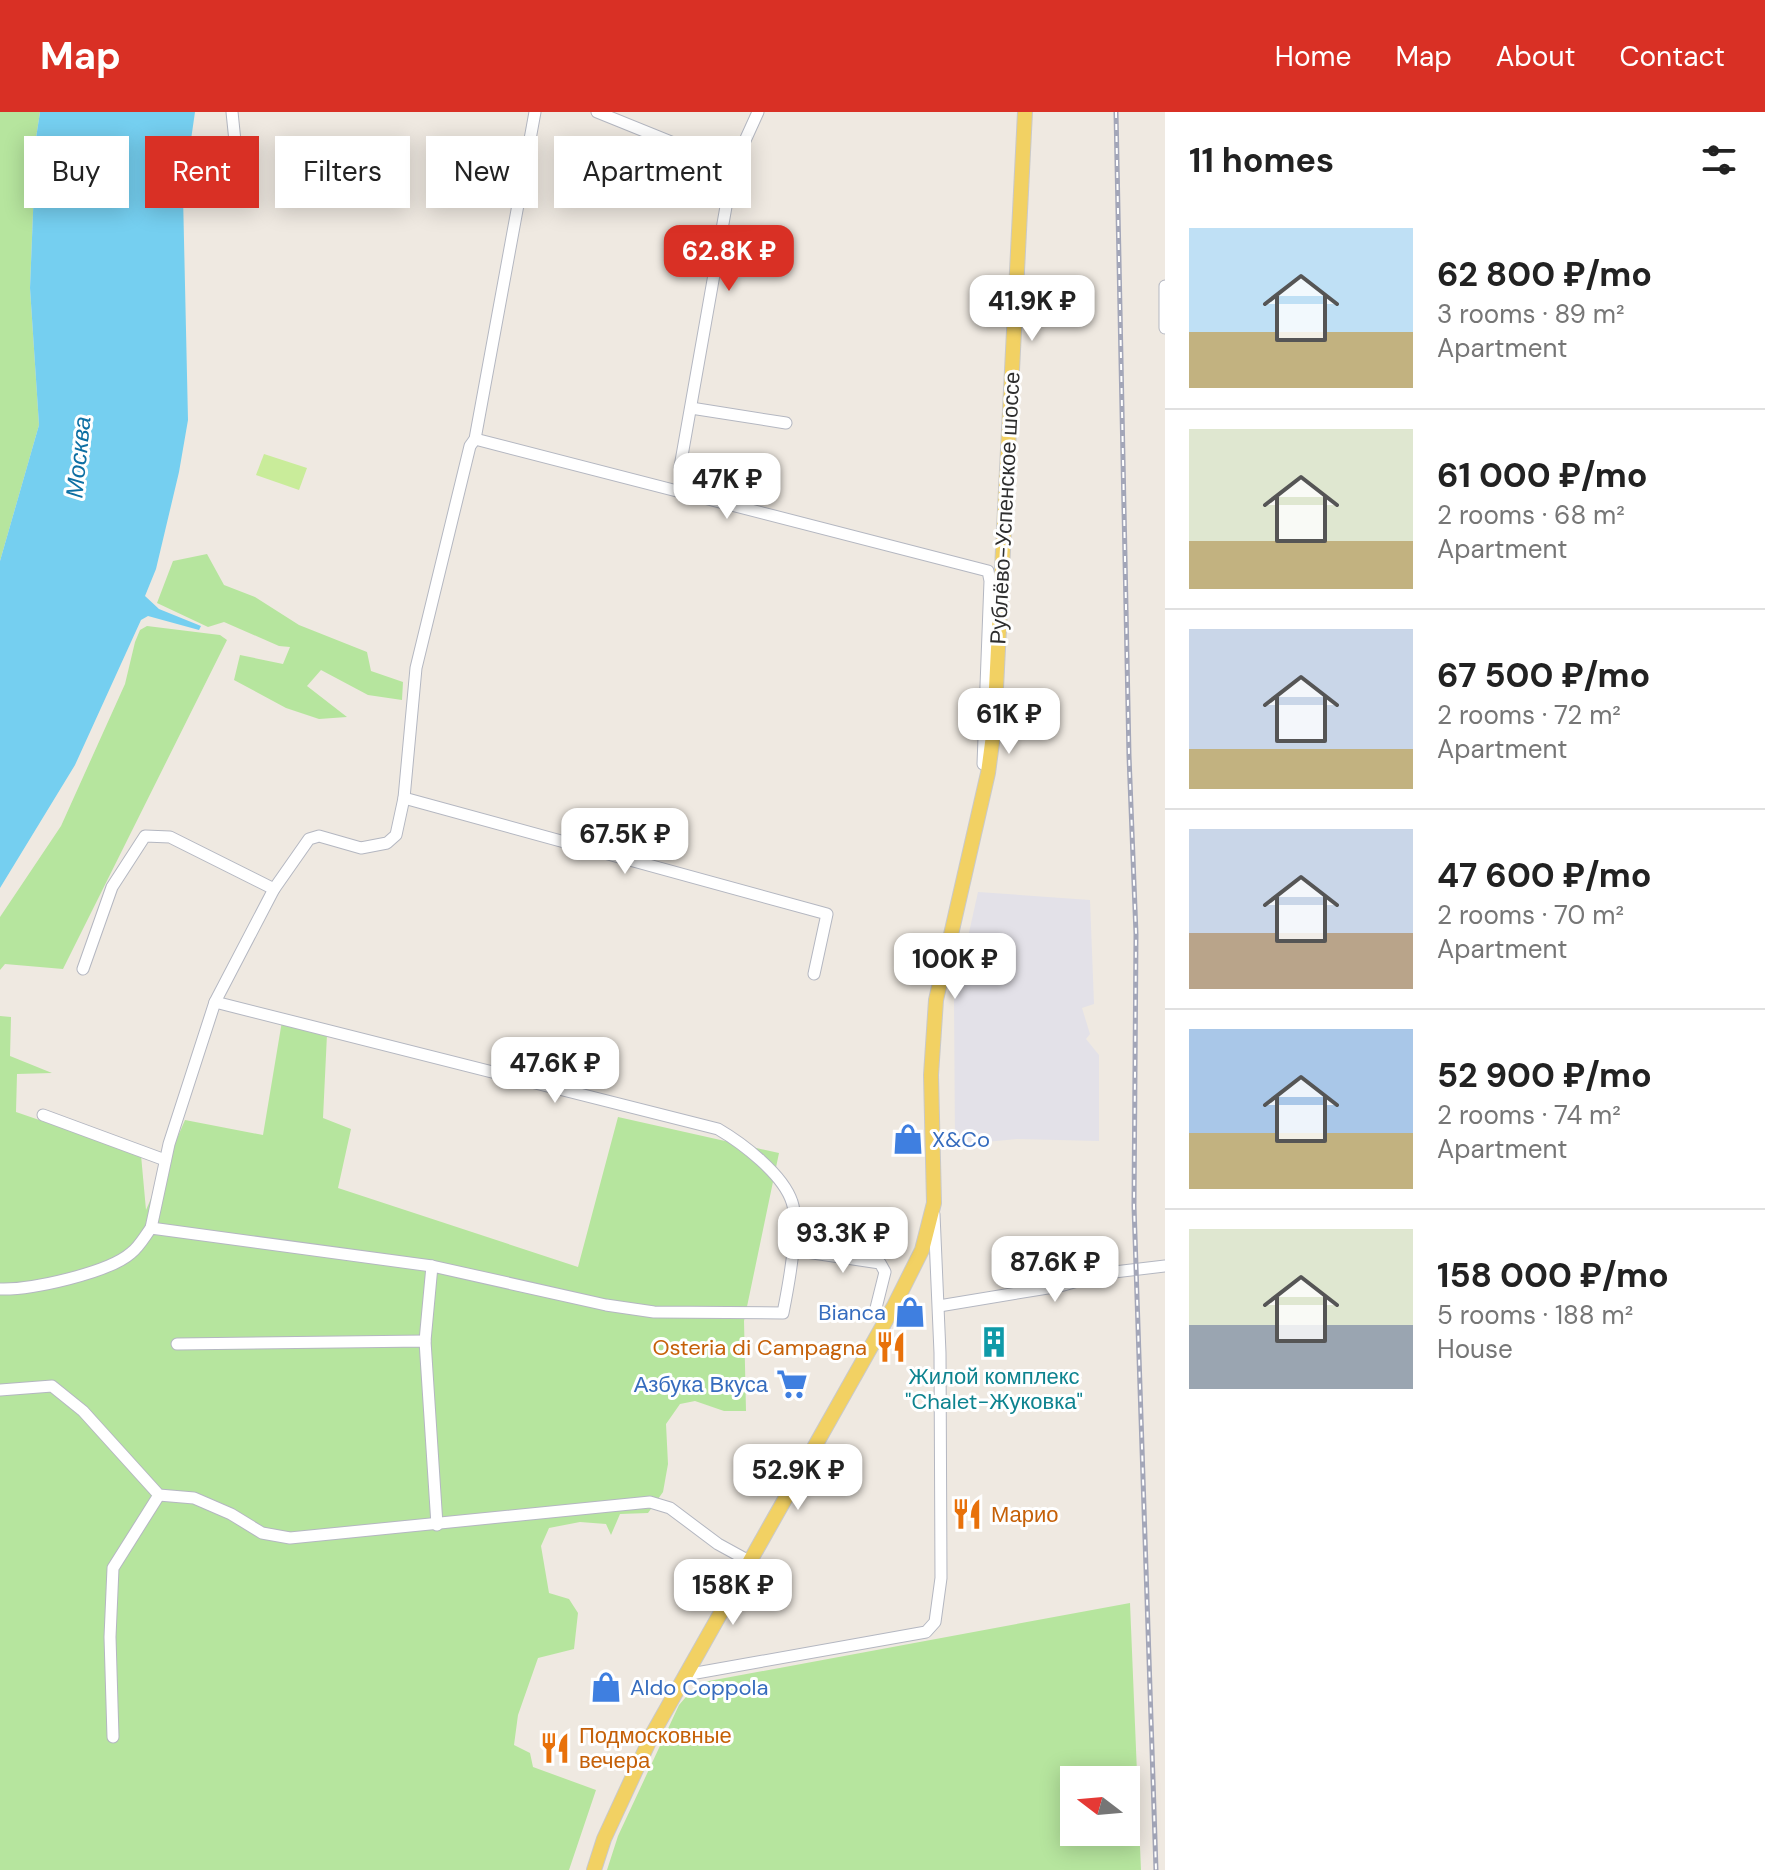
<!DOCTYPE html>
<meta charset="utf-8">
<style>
body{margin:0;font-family:"DM Sans",sans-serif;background:#f6f6f6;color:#222;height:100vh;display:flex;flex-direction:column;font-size:30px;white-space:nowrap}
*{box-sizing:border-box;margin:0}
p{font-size:26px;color:#767676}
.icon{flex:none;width:44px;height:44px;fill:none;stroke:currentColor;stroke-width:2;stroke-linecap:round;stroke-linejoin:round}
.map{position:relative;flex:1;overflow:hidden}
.side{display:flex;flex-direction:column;background:#fff;width:600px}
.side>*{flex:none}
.hud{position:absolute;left:24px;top:24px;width:760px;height:72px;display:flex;gap:16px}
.needle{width:52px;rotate:286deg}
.fabs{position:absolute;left:1060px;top:1654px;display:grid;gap:16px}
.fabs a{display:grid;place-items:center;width:80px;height:80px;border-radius:0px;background:#fff;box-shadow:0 4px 20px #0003;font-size:40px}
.price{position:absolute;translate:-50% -68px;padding:0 18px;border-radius:16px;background:#fff;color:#222;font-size:26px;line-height:52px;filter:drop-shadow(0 2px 4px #0008)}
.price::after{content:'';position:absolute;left:50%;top:48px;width:24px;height:18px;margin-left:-12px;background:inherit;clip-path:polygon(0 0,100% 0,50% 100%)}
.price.active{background:#d93025;color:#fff}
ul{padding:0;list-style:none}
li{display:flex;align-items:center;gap:24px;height:200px;padding:0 24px}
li+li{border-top:2px solid #e0e0e0}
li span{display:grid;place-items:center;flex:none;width:224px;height:160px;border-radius:0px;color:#555}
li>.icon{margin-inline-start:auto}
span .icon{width:96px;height:96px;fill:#fffc;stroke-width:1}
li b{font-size:34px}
h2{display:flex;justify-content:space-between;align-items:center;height:96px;padding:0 24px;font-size:34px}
.pill{padding:0 28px;border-radius:0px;background:#fff;box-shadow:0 4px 20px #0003;font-size:28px;line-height:72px}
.pill.active{background:#d93025;color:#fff}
header{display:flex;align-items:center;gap:48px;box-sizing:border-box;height:112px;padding:0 40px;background:#d93025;color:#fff}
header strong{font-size:38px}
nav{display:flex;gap:44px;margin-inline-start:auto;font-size:28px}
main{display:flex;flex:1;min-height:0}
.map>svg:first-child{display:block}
.industrial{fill:#e3e1e8}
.green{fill:#b6e59e;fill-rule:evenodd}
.pitch{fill:#c9ec9a}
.water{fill:#75cff0}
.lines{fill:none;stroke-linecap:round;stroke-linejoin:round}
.minor-casing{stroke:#b4b7c1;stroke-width:13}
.major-casing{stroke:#c9c9c9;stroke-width:16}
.minor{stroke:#fff;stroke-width:11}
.major{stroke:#f2d163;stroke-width:14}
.rail-casing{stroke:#a3a6b8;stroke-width:5}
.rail{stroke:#fff;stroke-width:2;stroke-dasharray:6;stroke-linecap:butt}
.labels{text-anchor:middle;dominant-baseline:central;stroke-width:6;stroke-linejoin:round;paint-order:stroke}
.street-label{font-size:22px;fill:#2e2e2e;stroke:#fff}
.shop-label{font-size:22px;fill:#366cbe;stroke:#fff;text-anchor:start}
.food-label{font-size:22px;fill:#c56008;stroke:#fff;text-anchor:start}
.culture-label{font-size:22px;fill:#0d838f;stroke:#fff}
.water-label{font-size:24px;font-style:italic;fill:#0d6fa3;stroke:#fff}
</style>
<header>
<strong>Map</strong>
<nav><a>Home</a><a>Map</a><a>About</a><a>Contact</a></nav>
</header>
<main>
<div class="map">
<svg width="1165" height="1758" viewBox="0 0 1165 1758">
<rect width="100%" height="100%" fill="#efe9e1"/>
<polygon class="industrial" points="978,780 1090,788 1094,892 1082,896 1090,922 1086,927 1099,943 1099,1029 1017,1027 955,1033 954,888"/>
<g class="green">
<polygon points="0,0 40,0 36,26 30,176 39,313 0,449"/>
<polygon points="207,442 224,473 255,485 299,513 367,540 371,559 403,570 402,588 368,583 321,558 307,574 347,605 319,607 286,596 234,568 240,543 283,552 290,535 279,534 224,510 208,515 157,491 173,449"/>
<polygon points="147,514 220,523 227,528 63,857 5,852 0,858 0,805 61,714 125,572 135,530 140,518"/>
<polygon points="0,904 11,905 10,944 52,961 17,962 16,1000 141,1043 146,1098 185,1008 263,1023 282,909 327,922 323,1006 351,1017 338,1076 578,1155 618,1005 779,1041 744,1209 746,1299 724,1299 695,1289 680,1292 666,1312 668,1352 663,1380 648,1401 620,1402 611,1423 606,1412 580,1410 549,1416 541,1434 549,1481 569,1487 578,1501 574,1537 538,1546 518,1603 514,1633 530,1641 533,1655 596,1678 569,1758 0,1758"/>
<path d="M1130,1491L1141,1758H607L618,1724L679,1593L698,1571ZM1074,1668H1126V1720H1074Z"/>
</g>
<polygon class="pitch" points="264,342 307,356 299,378 256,363"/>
<polygon class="water" points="40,0 195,0 183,83 188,308 179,360 156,457 145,484 159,497 201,514 199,518 148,504 141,508 75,653 0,776 0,449 39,313 30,176 36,26"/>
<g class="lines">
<defs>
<g id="minor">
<polyline points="597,0 733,55"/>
<polyline points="215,86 219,66 228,63 236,39 232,0"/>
<polyline points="1165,174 1165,216"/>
<polyline points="691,296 786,311"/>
<polyline points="475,327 988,459 990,469 983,652"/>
<polyline points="680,355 733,55 758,0"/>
<polyline points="404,686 827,802 814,862"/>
<polyline points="83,857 112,775 145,724 170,725 274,777"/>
<polyline points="43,1003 165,1048"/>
<polyline points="151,1116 169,1032 215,890 274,777 309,727 319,724 361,736 387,731 396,723 404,686 416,556 470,334 475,327 535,0"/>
<polyline points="793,1138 880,1151 885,1160 875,1200"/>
<path d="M0,1177C31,1178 108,1161 131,1141C139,1135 145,1124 151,1116L432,1154L606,1193L654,1200L783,1201C788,1176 800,1113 792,1090C783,1062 742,1031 718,1017L215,890"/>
<polyline points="939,1194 1060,1174 1106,1161 1165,1154"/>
<polyline points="425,1229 432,1154"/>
<polyline points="177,1232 425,1229 437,1413"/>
<polyline points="0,1278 52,1274 83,1299 159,1383 194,1386 231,1402 262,1421 290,1426 650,1390 670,1396 718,1432 749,1449"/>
<polyline points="685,1563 926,1520 935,1510 941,1466 940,1241 934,1102"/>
<polyline points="113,1625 110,1525 113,1456 159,1383"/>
</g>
<polyline id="major" points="594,1758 604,1727 653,1621 894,1194 922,1138 934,1091 931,963 936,888 988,661 994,616 1025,0"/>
</defs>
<use href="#minor" class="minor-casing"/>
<use href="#major" class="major-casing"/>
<use href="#minor" class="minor"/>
<use href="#major" class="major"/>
<defs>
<polyline id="rail" points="1116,0 1129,644 1136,822 1134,1094 1156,1758"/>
</defs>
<use href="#rail" class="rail-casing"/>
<use href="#rail" class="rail"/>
</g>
<defs>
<symbol id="shop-bare" viewBox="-9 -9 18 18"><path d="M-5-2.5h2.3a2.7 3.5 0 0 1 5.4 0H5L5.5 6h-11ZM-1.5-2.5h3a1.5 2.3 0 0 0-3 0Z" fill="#3f7fe0" stroke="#fff" stroke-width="2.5" paint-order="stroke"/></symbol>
<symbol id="building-bare" viewBox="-9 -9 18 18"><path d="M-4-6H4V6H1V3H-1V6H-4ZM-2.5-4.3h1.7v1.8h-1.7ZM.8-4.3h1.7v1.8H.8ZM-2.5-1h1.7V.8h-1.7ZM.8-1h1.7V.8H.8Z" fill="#0f9aa8" stroke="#fff" stroke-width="2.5" paint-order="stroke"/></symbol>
<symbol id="restaurant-bare" viewBox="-9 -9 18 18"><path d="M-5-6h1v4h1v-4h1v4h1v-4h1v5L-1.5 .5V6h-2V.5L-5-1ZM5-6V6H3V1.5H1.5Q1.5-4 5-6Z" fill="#e8710a" stroke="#fff" stroke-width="2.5" paint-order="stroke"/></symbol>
<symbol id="supermarket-bare" viewBox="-9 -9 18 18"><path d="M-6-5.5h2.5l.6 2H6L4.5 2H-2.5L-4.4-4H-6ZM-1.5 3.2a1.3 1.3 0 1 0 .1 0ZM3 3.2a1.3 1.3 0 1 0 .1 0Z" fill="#3f7fe0" stroke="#fff" stroke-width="2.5" paint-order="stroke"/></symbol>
</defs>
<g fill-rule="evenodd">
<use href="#shop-bare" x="886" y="1005" width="44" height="44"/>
<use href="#shop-bare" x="888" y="1178" width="44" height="44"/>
<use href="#building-bare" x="972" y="1208" width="44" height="44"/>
<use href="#restaurant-bare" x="869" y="1213" width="44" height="44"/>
<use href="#supermarket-bare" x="770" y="1250" width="44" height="44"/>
<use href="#restaurant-bare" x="945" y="1380" width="44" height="44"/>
<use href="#shop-bare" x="584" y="1553" width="44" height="44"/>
<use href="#restaurant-bare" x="533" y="1614" width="44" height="44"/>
</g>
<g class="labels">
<g class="street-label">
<text transform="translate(1005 396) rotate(-87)">Рублёво-Успенское шоссе</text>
</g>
<g class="shop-label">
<text x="932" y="1027">X&amp;Co</text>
<text x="886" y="1200" text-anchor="end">Bianca</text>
<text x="768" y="1272" text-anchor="end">Азбука Вкуса</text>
<text x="630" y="1575">Aldo Coppola</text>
</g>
<g class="food-label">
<text x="867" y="1235" text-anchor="end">Osteria di Campagna</text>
<text x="991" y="1402">Марио</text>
<text x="579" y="1623">Подмосковные<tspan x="579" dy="25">вечера</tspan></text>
</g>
<g class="culture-label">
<text x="994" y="1264">Жилой комплекс<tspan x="994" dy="25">"Chalet-Жуковка"</tspan></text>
</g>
<g class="water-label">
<text transform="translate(78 345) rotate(-84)">Москва</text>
</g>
</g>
</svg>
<div class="fabs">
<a><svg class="needle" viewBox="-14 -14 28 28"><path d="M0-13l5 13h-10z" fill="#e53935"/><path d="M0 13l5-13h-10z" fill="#767676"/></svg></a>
</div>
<b class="price active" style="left:729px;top:181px">62.8K ₽</b>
<b class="price" style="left:1032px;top:231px">41.9K ₽</b>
<b class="price" style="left:727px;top:409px">47K ₽</b>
<b class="price" style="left:1009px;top:644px">61K ₽</b>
<b class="price" style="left:625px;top:764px">67.5K ₽</b>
<b class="price" style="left:955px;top:889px">100K ₽</b>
<b class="price" style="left:555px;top:993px">47.6K ₽</b>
<b class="price" style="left:843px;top:1163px">93.3K ₽</b>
<b class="price" style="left:1055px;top:1192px">87.6K ₽</b>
<b class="price" style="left:798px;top:1400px">52.9K ₽</b>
<b class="price" style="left:733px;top:1515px">158K ₽</b>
<div class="hud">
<a class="pill">Buy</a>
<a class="pill active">Rent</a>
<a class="pill">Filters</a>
<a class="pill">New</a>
<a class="pill">Apartment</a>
</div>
</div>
<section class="side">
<h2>11 homes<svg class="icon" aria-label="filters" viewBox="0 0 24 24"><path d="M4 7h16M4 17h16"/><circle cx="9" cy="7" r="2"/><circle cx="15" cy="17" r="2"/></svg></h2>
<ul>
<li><span style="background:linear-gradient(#bfe0f5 65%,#c2b280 0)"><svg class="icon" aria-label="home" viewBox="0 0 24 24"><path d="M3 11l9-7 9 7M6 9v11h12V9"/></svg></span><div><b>62 800 ₽/mo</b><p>3 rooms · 89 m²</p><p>Apartment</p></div></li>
<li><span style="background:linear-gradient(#dfe7d0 70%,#c2b280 0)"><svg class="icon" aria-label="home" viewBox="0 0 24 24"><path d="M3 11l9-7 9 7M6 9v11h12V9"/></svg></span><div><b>61 000 ₽/mo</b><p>2 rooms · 68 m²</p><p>Apartment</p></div></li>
<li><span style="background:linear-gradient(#c9d6e8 75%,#c2b280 0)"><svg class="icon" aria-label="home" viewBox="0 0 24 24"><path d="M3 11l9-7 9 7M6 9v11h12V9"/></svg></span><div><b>67 500 ₽/mo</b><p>2 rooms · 72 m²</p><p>Apartment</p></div></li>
<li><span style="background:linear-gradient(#c9d6e8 65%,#b9a48a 0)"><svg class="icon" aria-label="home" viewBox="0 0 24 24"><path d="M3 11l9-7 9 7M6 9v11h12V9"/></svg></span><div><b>47 600 ₽/mo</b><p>2 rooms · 70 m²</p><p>Apartment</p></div></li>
<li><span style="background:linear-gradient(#a9c7e8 65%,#c2b280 0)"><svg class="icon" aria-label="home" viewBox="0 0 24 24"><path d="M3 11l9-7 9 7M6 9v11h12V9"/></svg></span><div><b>52 900 ₽/mo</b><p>2 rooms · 74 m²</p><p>Apartment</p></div></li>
<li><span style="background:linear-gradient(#dfe7d0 60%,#9aa5b1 0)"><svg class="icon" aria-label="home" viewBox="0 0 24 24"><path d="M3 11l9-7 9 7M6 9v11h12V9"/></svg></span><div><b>158 000 ₽/mo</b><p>5 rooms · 188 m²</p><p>House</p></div></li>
</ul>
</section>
</main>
